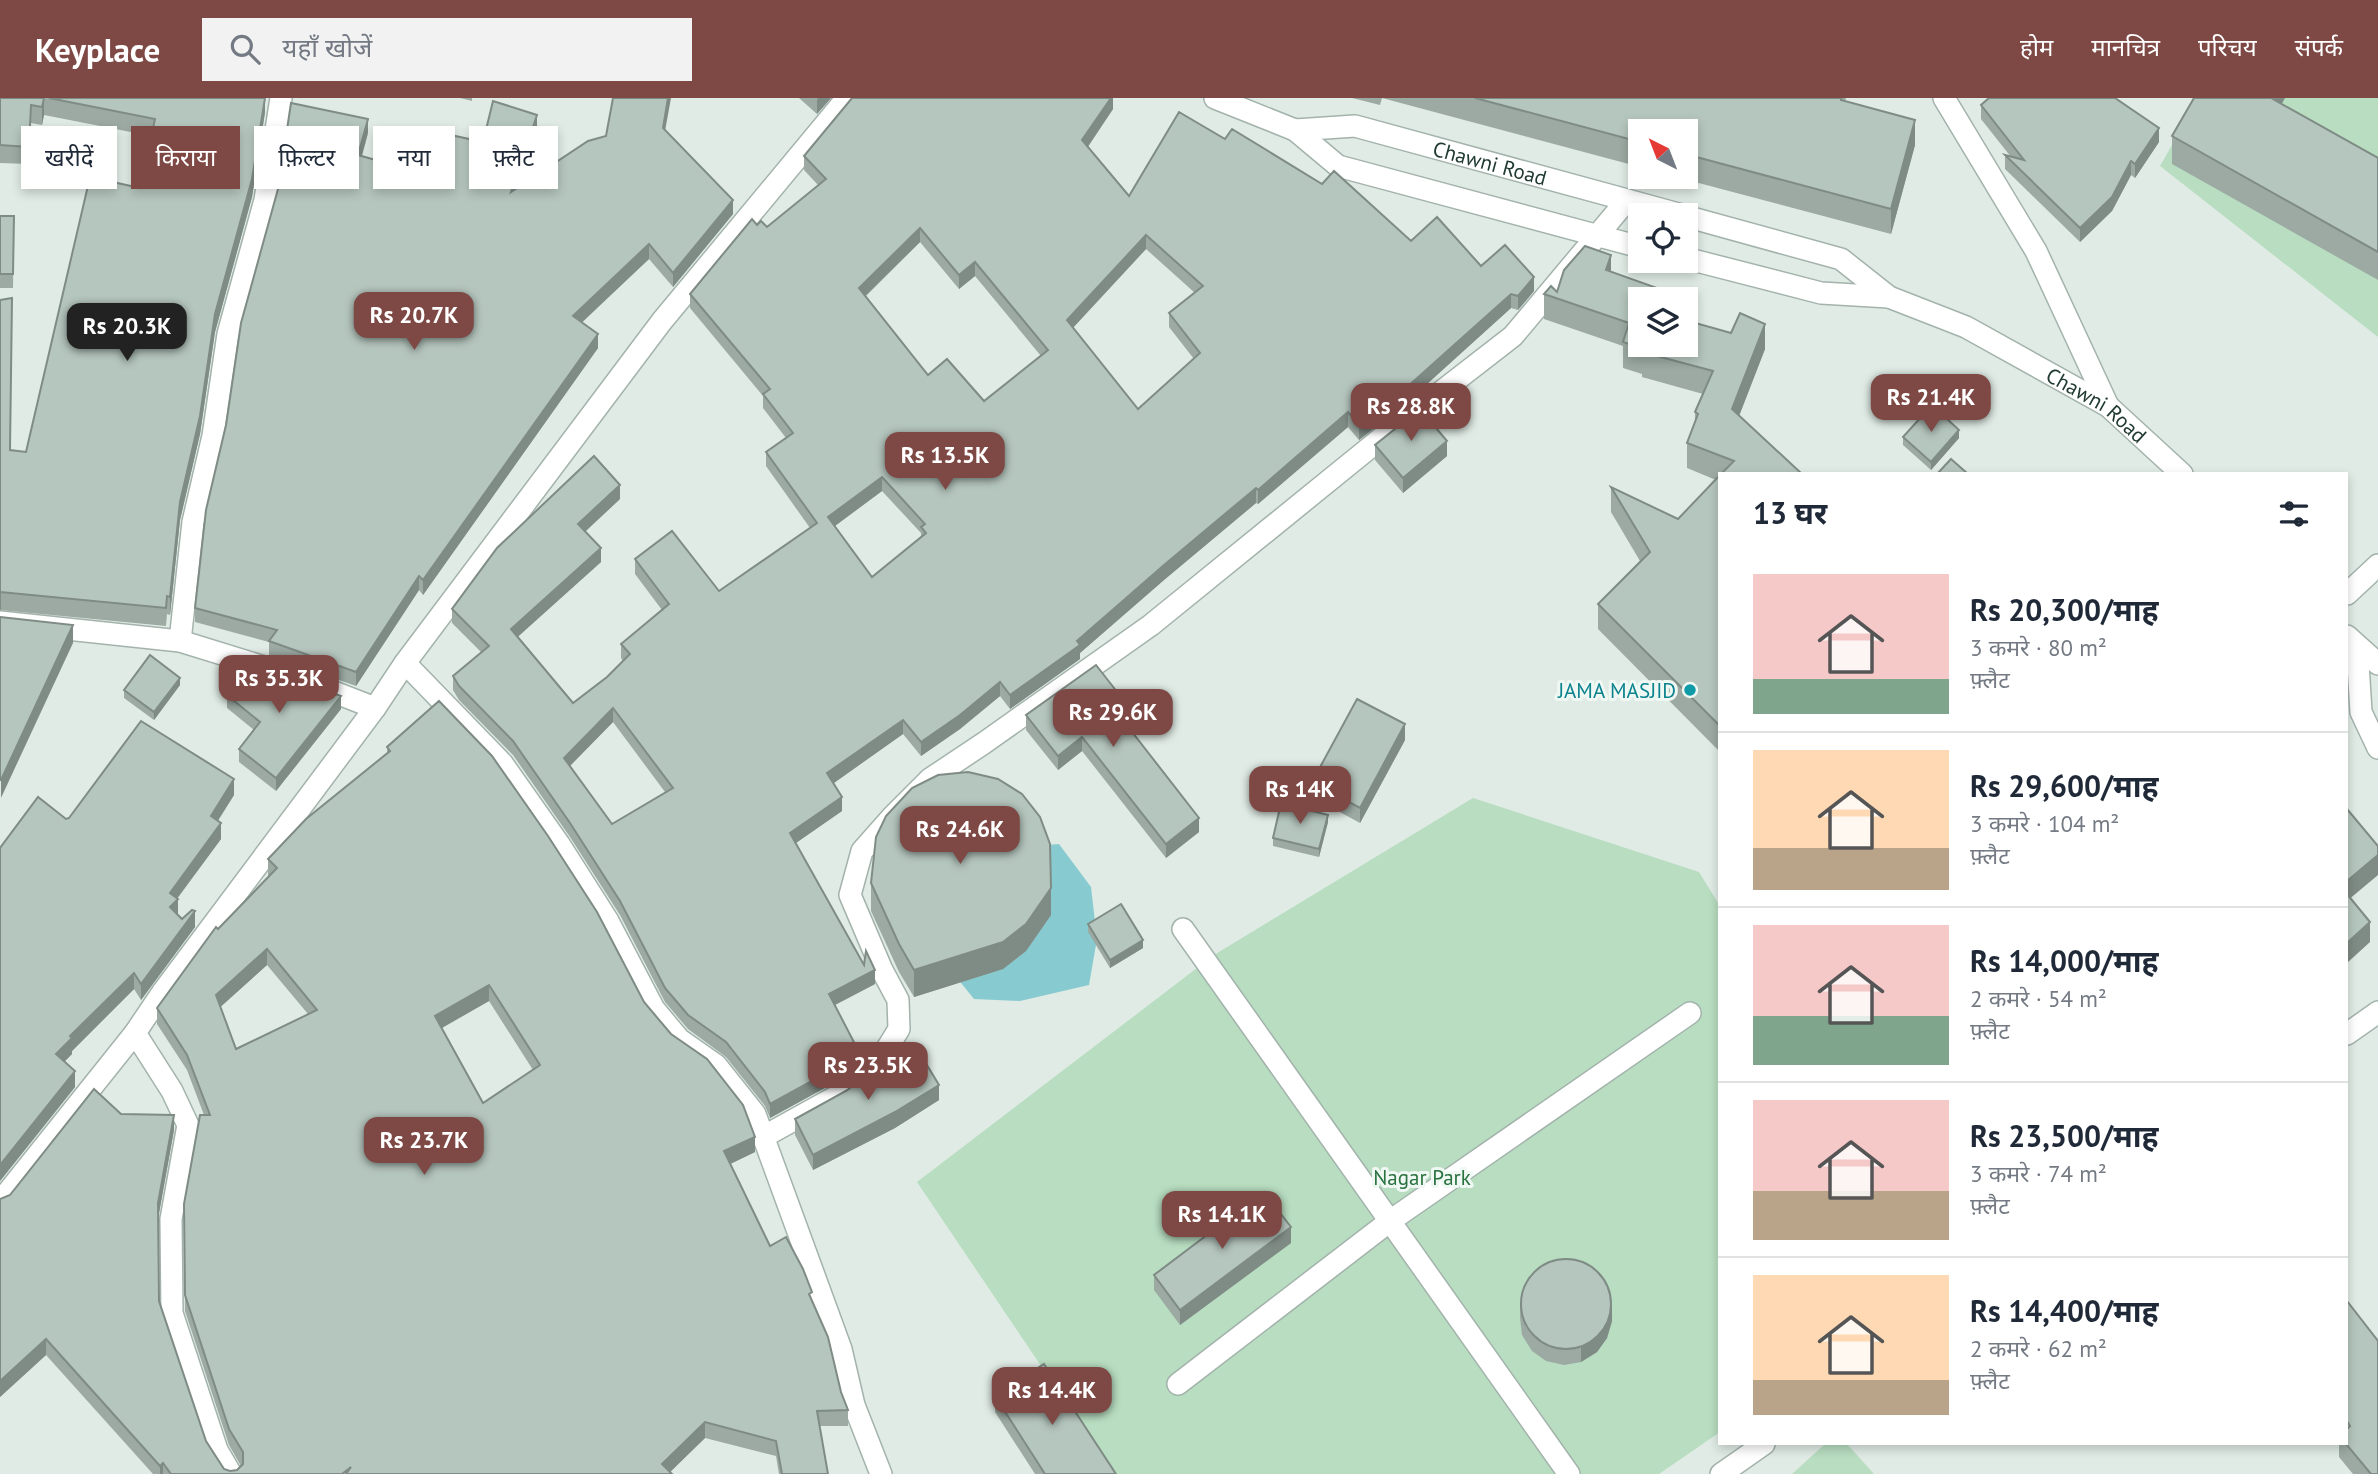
<!DOCTYPE html>
<html lang="hi">
<meta charset="utf-8">
<style>
body{margin:0;font-family:"PT Sans","Noto Sans Devanagari",sans-serif;background:#f2f2f3;color:#1f2937;height:100vh;display:flex;flex-direction:column;font-size:26px;white-space:nowrap}
*{box-sizing:border-box;margin:0}
p{font-size:23px;color:#747a83}
.icon{flex:none;width:38px;height:38px;fill:none;stroke:currentColor;stroke-width:2;stroke-linecap:round;stroke-linejoin:round}
.map{position:relative;flex:1;overflow:hidden}
.sheet{position:absolute;left:1718px;top:374px;width:630px;height:973px;display:flex;flex-direction:column;background:#fff;border-radius:0px;box-shadow:0 4px 10px #0003}
.sheet>*{flex:none}
.hud{position:absolute;left:21px;top:28px;width:665px;height:63px;display:flex;gap:14px}
.needle{width:46px;rotate:318deg}
.tools{position:absolute;left:1628px;top:21px;display:grid;gap:14px}
.tools a{display:grid;place-items:center;width:70px;height:70px;border-radius:0px;background:#fff;box-shadow:0 4px 10px #0003;font-size:35px}
.price{position:absolute;translate:-50% -60px;padding:0 16px;border-radius:14px;background:#7e4945;color:#fff;font-size:23px;line-height:46px;filter:drop-shadow(0 2px 4px #0008)}
.price::after{content:'';position:absolute;left:50%;top:42px;width:21px;height:16px;margin-left:-10px;background:inherit;clip-path:polygon(0 0,100% 0,50% 100%)}
.price.current{background:#222;color:#fff}
ul{padding:0;list-style:none}
li{display:flex;align-items:center;gap:21px;height:175px;padding:0 35px}
li+li{border-top:2px solid #e0e1e3}
li span{display:grid;place-items:center;flex:none;width:196px;height:140px;border-radius:0px;color:#555}
li>.icon{margin-inline-start:auto}
span .icon{width:84px;height:84px;fill:#fffc;stroke-width:1}
li b{font-size:30px}
h2{display:flex;justify-content:space-between;align-items:center;height:84px;padding:0 35px;font-size:30px}
.pill{padding:0 24px;border-radius:0px;background:#fff;box-shadow:0 4px 10px #0003;font-size:24px;line-height:63px}
.pill.current{background:#7e4945;color:#fff}
header{display:flex;align-items:center;gap:42px;box-sizing:border-box;height:98px;padding:0 35px;background:#7e4945;color:#fff}
header strong{font-size:33px}
nav{display:flex;gap:38px;margin-inline-start:auto;font-size:24px}
.search{width:490px;height:63px;background:#f2f2f3;display:flex;align-items:center;gap:18px;box-sizing:border-box;padding:0 24px;border-radius:0px;color:#747a83;font-size:26px}
.map>svg:first-child{display:block}
.green{fill:#b8ddc0}
.water{fill:#87cbd1}
.lines{fill:none;stroke-linecap:round;stroke-linejoin:round}
.minor-casing{stroke:#a3b3ac;stroke-width:24}
.minor{stroke:#fff;stroke-width:21}
.wall{fill:#9caaa3;fill-rule:evenodd}
.shaded-wall{fill:#7f8b85}
.building{fill:#b5c6be;stroke:#7f8b85;stroke-width:2;fill-rule:evenodd}
.culture-dot{fill:#0f9aa8;stroke:#f0f8f3;stroke-width:2.5}
.labels{text-anchor:middle;dominant-baseline:central;stroke-width:6;stroke-linejoin:round;paint-order:stroke}
.street-label{font-size:21px;fill:#213b32;stroke:#f0f8f3}
.culture-label{font-size:21px;fill:#0d838f;stroke:#f0f8f3;text-anchor:end}
.park-label{font-size:21px;fill:#2b7241;stroke:#f0f8f3}
</style>
<header>
<strong>Keyplace</strong>
<div class="search"><svg class="icon" aria-label="search" viewBox="0 0 24 24"><circle cx="10" cy="10" r="6"/><path d="M15 15l6 6"/></svg>यहाँ खोजें</div>
<nav><a>होम</a><a>मानचित्र</a><a>परिचय</a><a>संपर्क</a></nav>
</header>
<div class="map">
<svg width="2378" height="1376" viewBox="0 0 2378 1376">
<rect width="100%" height="100%" fill="#e0ebe5"/>
<g class="green">
<polygon points="2199,0 2378,0 2378,239 2160,68"/>
<polygon points="1473,700 1699,774 1720,808 1720,1334 1659,1376 1114,1376 917,1084 1214,857"/>
<polygon points="1825,1346 1847,1346 1874,1376 1792,1376"/>
</g>
<polygon class="water" points="1059,746 1091,789 1097,841 1089,887 1020,903 974,901 935,853 1036,748"/>
<g class="lines">
<defs>
<g id="minor">
<polyline points="1215,0 1295,32 1338,68 1640,149"/>
<polyline points="1944,0 2036,153 2108,308"/>
<path id="s1" d="M1295,32L1355,28L1682,117"/>
<path id="s2" d="M1685,118L1841,161L1889,199L1966,229L2108,308L2182,376"/>
<polyline points="1685,160 1821,195 1889,199"/>
<polyline points="2347,496 2378,467"/>
<polyline points="0,524 180,543 290,577 375,610"/>
<polyline points="2347,538 2378,566"/>
<polyline points="180,543 193,424 213,338 228,236 265,102 281,0"/>
<polyline points="2357,550 2361,614 2378,650"/>
<polyline points="405,565 502,665 559,746 608,823 654,911 679,941 716,967 755,1016 841,1251 854,1307 881,1376"/>
<polyline points="1183,831 1569,1376"/>
<polyline points="135,935 172,993 188,1027 171,1121 172,1215 217,1352 231,1376"/>
<polyline points="2347,936 2378,914"/>
<polyline points="763,1039 839,997 875,970 899,931 898,902 882,872 850,797 862,753 893,718 930,681 984,645 1151,527 1379,342 1513,238 1627,102"/>
<polyline points="0,1104 135,935 162,895 375,610 405,565 662,223 847,0"/>
<polyline points="1178,1286 1390,1123 1690,915"/>
<polyline points="1721,1376 1764,1346"/>
</g>
</defs>
<use href="#minor" class="minor-casing"/>
<use href="#minor" class="minor"/>
</g>
<g class="wall">
<polygon points="0,0 265,0 265,14 252,99 215,234 200,336 180,422 170,517 167,516 166,528 0,512 10,353 26,354 140,90 151,38 44,17 42,27 31,25 29,66 0,65"/>
<polygon points="460,0 472,0 472,3"/>
<polygon points="799,0 831,0 817,16"/>
<path d="M1113,0V11L1088,49L1129,98L1225,41L1411,143L1481,168L1534,193L1518,212L1511,210L1406,305L1359,342L1348,329L1258,406L1256,405L1164,482L1080,555V561L1010,611L1000,598L960,631L921,658L903,636L833,685L842,713L796,745L875,886L835,907L858,966L832,986L770,1020L765,1008L726,959L688,931L665,904L620,817L570,739L513,657L459,602L453,592V578L481,554L452,525V511L620,401L585,434L601,464L517,539L573,605L607,579L623,563L621,560V546L662,512L635,476V461L719,493L810,430L766,368V354L786,340L763,310V298L690,210V196L757,127L767,129L818,87L804,72V58ZM920,144L959,191L975,178L1041,258L984,303L928,277L866,198ZM1146,151L1195,195L1169,215V229L1194,261L1138,311L1073,230ZM882,393L921,435V439L872,479L835,428ZM613,624L665,694L612,726L570,668Z"/>
<polygon points="1352,0 1846,0 1845,3 1915,47 1891,136 1676,79 1685,79 1685,33 1640,33 1640,69 1382,0 1380,7"/>
<polygon points="2282,6 2378,60 2378,182 2172,66 2172,38"/>
<polygon points="1981,7 2159,44 2135,80 2131,77 2112,113 2080,144 2005,71 2005,57 2011,59 1981,21"/>
<polygon points="537,31 517,90 606,38 665,32 733,116 673,189 649,161 581,224 598,250 423,497 419,492 356,588 269,557 269,544 195,524 195,510 368,35 362,58 432,78 483,44"/>
<polygon points="0,118 14,118 13,190 0,190"/>
<polygon points="1611,174 1657,201 1640,247 1765,251 1739,318 1802,376 1720,376 1720,654 1598,531 1598,506 1640,463 1611,414 1611,389 1678,421 1716,382 1687,370 1687,345 1695,325 1695,314 1703,296 1642,279 1642,276 1623,270 1623,248 1544,221 1544,196 1557,194"/>
<polygon points="1903,339 1959,340 1931,372 1903,347"/>
<polygon points="1375,347 1447,358 1403,395 1375,362"/>
<polygon points="180,587 154,622 124,600 124,592"/>
<polygon points="227,597 341,611 276,693 239,664 239,651 254,632 227,610"/>
<polygon points="1026,617 1125,618 1122,621 1199,734 1166,760 1082,653 1058,672 1026,632"/>
<polygon points="1405,642 1360,725 1312,699 1312,684"/>
<path d="M387,649L644,904L755,1054L730,1066L770,1148L812,1202L841,1294L848,1312V1328H819L828,1376H779L776,1358L705,1340L670,1374L672,1376H153L46,1257L0,1299V1101L10,1097L121,1016L174,1032L158,1120L159,1203L206,1343L224,1371L230,1373L237,1372L241,1368L229,1347L185,1213L184,1106L204,1017L187,972L157,926V910L218,831L269,778L268,777V761L387,655ZM267,867L308,916L236,951L220,909ZM489,903L533,972L483,1005L441,930Z"/>
<polygon points="234,697 218,723 221,741 177,801 177,816 195,829 141,902 134,891 72,953 72,956 64,964 75,989 0,1083 0,750 66,721"/>
<polygon points="1328,724 1319,759 1273,748 1273,740"/>
<polygon points="871,785 1051,817 1026,853 1003,871 914,899 899,874 871,813"/>
<polygon points="1088,826 1143,850 1110,870 1088,834"/>
<polygon points="872,977 939,1002 895,1030 813,1072 795,1037 795,1021"/>
<polygon points="1291,1145 1180,1227 1154,1192 1154,1177"/>
<polygon points="2347,1203 2378,1376 2353,1376 2339,1359 2339,1346 2347,1346"/>
<polygon points="1520,1205 1612,1223 1607,1240 1597,1254 1581,1264 1564,1267 1546,1263 1532,1253 1522,1237 1520,1220"/>
<polygon points="995,1298 1116,1376 1035,1376 995,1314"/>
</g>
<g class="shaded-wall">
<polygon points="44,0 44,17 42,27 42,9"/>
<polygon points="265,0 265,14 252,99 215,234 200,336 180,422 170,517 170,499 180,404 215,216"/>
<polygon points="668,0 671,0 663,44 663,30"/>
<polygon points="818,0 831,0 817,16 817,2"/>
<polygon points="1111,0 1113,0 1113,11 1082,57 1082,42"/>
<polygon points="2270,0 2285,0 2270,27"/>
<polygon points="31,7 31,25 29,66 29,49"/>
<polygon points="537,17 537,31 511,108 511,94"/>
<polygon points="368,21 368,35 358,71 358,57"/>
<polygon points="1915,22 1915,47 1891,136 1891,111"/>
<polygon points="2159,30 2159,44 2135,80 2135,66"/>
<polygon points="2131,63 2131,77 2112,113 2080,144 2080,130"/>
<polygon points="733,102 733,116 673,189 673,175"/>
<polygon points="920,130 920,144 859,204 859,190"/>
<polygon points="1146,137 1146,151 1067,236 1067,222"/>
<polygon points="649,146 649,161 573,233 573,218"/>
<polygon points="1611,157 1611,182 1606,172"/>
<polygon points="975,164 975,178 959,191 959,177"/>
<polygon points="1534,179 1534,193 1518,212 1518,198"/>
<polygon points="1511,196 1511,210 1406,305 1359,342 1359,327"/>
<polygon points="1765,226 1765,251 1732,336 1732,311"/>
<polygon points="598,236 598,250 423,497 423,482"/>
<polygon points="1348,314 1348,329 1258,406 1258,392"/>
<polygon points="1959,332 1959,340 1931,372 1931,364"/>
<polygon points="1447,343 1447,358 1403,395 1403,380"/>
<polygon points="882,379 882,393 828,433 828,419"/>
<polygon points="620,387 620,401 578,440 578,426"/>
<polygon points="1256,390 1256,405 1164,482 1080,555 1080,561 1010,611 1010,597 1077,543 1164,467"/>
<polygon points="601,450 601,464 511,545 511,531"/>
<polygon points="419,478 419,492 356,588 356,574"/>
<polygon points="1,493 1,511 0,512 0,494"/>
<polygon points="73,527 73,545 1,700 1,682"/>
<polygon points="180,580 180,587 154,622 154,614"/>
<polygon points="1000,584 1000,598 960,631 921,658 921,644"/>
<polygon points="341,598 341,611 276,693 276,680"/>
<polygon points="1125,604 1125,618 1115,626 1115,612"/>
<polygon points="613,610 613,624 564,674 564,660"/>
<polygon points="903,622 903,636 827,690 827,675"/>
<polygon points="1405,626 1405,642 1360,725 1360,710"/>
<polygon points="1082,639 1082,653 1058,672 1058,658"/>
<polygon points="234,681 234,697 211,733 211,718"/>
<polygon points="842,699 842,713 790,749 790,735"/>
<polygon points="1328,717 1328,724 1319,759 1319,751"/>
<polygon points="1199,720 1199,734 1166,760 1166,746"/>
<polygon points="221,725 221,741 175,803 178,801 178,816 170,825 170,795"/>
<polygon points="2378,757 2378,777 2347,803 2347,783"/>
<polygon points="1051,790 1051,817 1026,853 1003,871 914,899 914,872"/>
<polygon points="195,813 195,829 141,902 141,886"/>
<polygon points="2370,824 2370,844 2347,865 2347,845"/>
<polygon points="1143,842 1143,850 1110,870 1110,862"/>
<polygon points="267,851 267,867 216,913 216,897"/>
<polygon points="875,872 875,886 829,910 829,896"/>
<polygon points="134,875 134,891 72,953 72,956 56,972 56,956 70,938"/>
<polygon points="489,887 489,903 435,934 435,918"/>
<polygon points="858,952 858,966 832,986 770,1020 770,1006"/>
<polygon points="75,973 75,989 0,1083 0,1067"/>
<polygon points="939,987 939,1002 895,1030 813,1072 813,1057"/>
<polygon points="174,1017 174,1032 158,1121 158,1105"/>
<polygon points="755,1039 755,1054 724,1069 724,1053"/>
<polygon points="1291,1129 1291,1145 1180,1227 1180,1212"/>
<polygon points="1612,1208 1612,1223 1607,1240 1597,1254 1581,1264 1581,1249"/>
<polygon points="46,1241 46,1257 0,1299 0,1283"/>
<polygon points="705,1324 705,1340 668,1376 662,1366"/>
<polygon points="163,1365 163,1376 160,1376 160,1368"/>
</g>
<g class="building">
<polygon points="0,0 44,0 42,9 31,7 29,49 0,47"/>
<polygon points="49,0 265,0 252,81 215,216 200,318 180,404 170,499 167,498 166,510 0,494 0,202 12,200 10,352 26,354 90,79 140,90 155,21"/>
<polygon points="613,0 668,0 663,30 733,102 673,175 649,146 573,218 598,236 423,482 419,478 356,574 269,543 277,532 195,510 206,412 226,327 241,225 278,91 291,5 368,21 358,57 432,78 446,36 483,44 493,3 537,17 511,94 588,43 606,38"/>
<path d="M852,0H1111L1082,42L1129,98L1179,14L1225,41L1232,31L1322,86L1334,73L1411,143L1437,119L1481,168L1505,147L1534,179L1518,198L1511,196L1406,290L1359,327L1348,314L1258,392L1256,390L1164,467L1077,543L1080,547L1010,597L1000,584L960,617L921,644L903,622L827,675L842,699L790,735L864,867L866,853L875,872L829,896L858,952L832,972L770,1006L765,994L726,944L688,917L665,890L620,803L570,725L513,643L459,588L453,578L489,548L452,511L497,450L594,358L620,387L578,426L601,450L511,531L573,605L607,579L630,556L621,546L669,506L635,461L672,433L719,493L817,425L766,354L793,335L763,296L770,291L690,196L752,121L757,127L761,123L767,129L826,81L804,58ZM920,130L959,177L975,164L1048,252L984,303L947,261L928,277L859,190ZM1146,137L1203,188L1169,215L1200,255L1138,311L1067,222ZM882,379L925,426L921,429L926,435L872,479L828,419ZM613,610L673,690L612,726L564,660Z"/>
<polygon points="1475,0 1841,0 1841,2 1915,22 1891,111 1685,56 1685,33 1640,33 1640,44"/>
<polygon points="1989,0 2115,0 2159,30 2135,66 2131,63 2112,99 2080,130 2005,57 2024,62 1981,7"/>
<polygon points="2194,0 2271,0 2378,60 2378,154 2172,38"/>
<polygon points="0,118 14,118 13,176 0,176"/>
<polygon points="1585,148 1611,157 1606,172 1657,190 1653,201 1640,201 1640,247 1685,247 1685,222 1731,235 1740,215 1765,226 1732,311 1802,376 1721,376 1734,363 1687,345 1698,316 1695,314 1713,273 1642,254 1643,251 1623,244 1629,225 1544,196 1551,188 1557,194 1564,172"/>
<polygon points="1932,307 1959,332 1931,364 1903,339"/>
<polygon points="1420,311 1447,343 1403,380 1375,347"/>
<polygon points="1951,361 1968,376 1937,376"/>
<polygon points="1720,377 1720,628 1598,506 1650,454 1611,389 1678,421"/>
<polygon points="0,519 73,527 1,682 0,682"/>
<polygon points="150,557 180,580 154,614 124,592"/>
<polygon points="252,566 341,598 276,680 239,651 260,624 227,597"/>
<polygon points="1096,567 1125,604 1115,612 1199,720 1166,746 1082,639 1058,658 1026,617"/>
<polygon points="1357,601 1405,626 1360,710 1312,684"/>
<path d="M439,603L492,658L548,738L597,814L644,904L671,936L707,961L743,1007L755,1039L724,1053L770,1148L786,1139L803,1171L812,1194L809,1196L828,1239L841,1294L848,1312L817,1313L828,1376H782L776,1343L705,1324L662,1366L672,1376H346L351,1369L342,1376H171L163,1365L160,1368L46,1241L0,1283V1101L10,1097L94,991L121,1016L174,1017L158,1105L159,1203L206,1343L224,1371L230,1373L237,1372L243,1366V1354L229,1331L185,1197L184,1106L200,1017H210L187,957L157,910L216,829L218,831L277,770L268,761L306,721L390,653L387,649ZM267,851L317,912L236,951L216,897ZM489,887L540,967L483,1005L435,918Z"/>
<polygon points="141,623 234,681 211,718 221,725 170,795 178,801 170,809 182,821 192,812 195,813 141,886 134,875 70,938 72,940 56,956 75,973 0,1067 0,750 38,699 66,721 69,720"/>
<polygon points="968,674 998,681 1022,696 1040,719 1050,746 1051,790 1026,826 1003,844 914,872 899,846 871,785 876,739 886,718 912,690 938,677"/>
<polygon points="1281,705 1328,717 1319,751 1273,740"/>
<polygon points="2347,711 2378,748 2378,757 2347,783"/>
<polygon points="2347,796 2370,824 2347,845"/>
<polygon points="1121,806 1143,842 1110,862 1088,826"/>
<polygon points="916,949 939,987 895,1014 813,1057 795,1021 846,993 871,974 872,977"/>
<polygon points="1264,1094 1291,1129 1180,1212 1154,1177"/>
<circle cx="1566" cy="1206" r="45"/>
<polygon points="2347,1203 2378,1243 2378,1376 2371,1376 2346,1346 2347,1331 2350,1328 2347,1323"/>
<polygon points="1044,1266 1116,1376 1045,1376 995,1298"/>
</g>
<circle class="culture-dot" cx="1690" cy="592" r="7"/>
<g class="labels">
<g class="street-label">
<text stroke="none"><textPath href="#s1" startOffset="200">Chawni Road</textPath></text>
<text stroke="none"><textPath href="#s2" startOffset="458">Chawni Road</textPath></text>
</g>
<g class="culture-label">
<text x="1676" y="592">JAMA MASJID</text>
</g>
<g class="park-label">
<text x="1422" y="1079">Nagar Park</text>
</g>
</g>
</svg>
<div class="tools">
<a><svg class="needle" viewBox="-14 -14 28 28"><path d="M0-13l5 13h-10z" fill="#e53935"/><path d="M0 13l5-13h-10z" fill="#747a83"/></svg></a>
<a><svg class="icon" aria-label="locate" viewBox="0 0 24 24"><circle cx="12" cy="12" r="6"/><path d="M12 2v4M12 18v4M2 12h4M18 12h4"/></svg></a>
<a><svg class="icon" aria-label="layers" viewBox="0 0 24 24"><path d="M12 4l9 5-9 5-9-5zM3 14l9 5 9-5"/></svg></a>
</div>
<b class="price" style="left:414px;top:254px">Rs 20.7K</b>
<b class="price current" style="left:127px;top:265px">Rs 20.3K</b>
<b class="price" style="left:1931px;top:336px">Rs 21.4K</b>
<b class="price" style="left:1411px;top:345px">Rs 28.8K</b>
<b class="price" style="left:945px;top:394px">Rs 13.5K</b>
<b class="price" style="left:279px;top:617px">Rs 35.3K</b>
<b class="price" style="left:1113px;top:651px">Rs 29.6K</b>
<b class="price" style="left:1300px;top:728px">Rs 14K</b>
<b class="price" style="left:960px;top:768px">Rs 24.6K</b>
<b class="price" style="left:868px;top:1004px">Rs 23.5K</b>
<b class="price" style="left:424px;top:1079px">Rs 23.7K</b>
<b class="price" style="left:1222px;top:1153px">Rs 14.1K</b>
<b class="price" style="left:1052px;top:1329px">Rs 14.4K</b>
<div class="hud">
<a class="pill">खरीदें</a>
<a class="pill current">किराया</a>
<a class="pill">फ़िल्टर</a>
<a class="pill">नया</a>
<a class="pill">फ़्लैट</a>
</div>
<section class="sheet">
<h2>13 घर<svg class="icon" aria-label="filters" viewBox="0 0 24 24"><path d="M4 7h16M4 17h16"/><circle cx="9" cy="7" r="2"/><circle cx="15" cy="17" r="2"/></svg></h2>
<ul>
<li><span style="background:linear-gradient(#f6c9c9 75%,#7fa58c 0)"><svg class="icon" aria-label="home" viewBox="0 0 24 24"><path d="M3 11l9-7 9 7M6 9v11h12V9"/></svg></span><div><b>Rs 20,300/माह</b><p>3 कमरे · 80 m²</p><p>फ़्लैट</p></div></li>
<li><span style="background:linear-gradient(#ffd9b3 70%,#b9a48a 0)"><svg class="icon" aria-label="home" viewBox="0 0 24 24"><path d="M3 11l9-7 9 7M6 9v11h12V9"/></svg></span><div><b>Rs 29,600/माह</b><p>3 कमरे · 104 m²</p><p>फ़्लैट</p></div></li>
<li><span style="background:linear-gradient(#f6c9c9 65%,#7fa58c 0)"><svg class="icon" aria-label="home" viewBox="0 0 24 24"><path d="M3 11l9-7 9 7M6 9v11h12V9"/></svg></span><div><b>Rs 14,000/माह</b><p>2 कमरे · 54 m²</p><p>फ़्लैट</p></div></li>
<li><span style="background:linear-gradient(#f6c9c9 65%,#b9a48a 0)"><svg class="icon" aria-label="home" viewBox="0 0 24 24"><path d="M3 11l9-7 9 7M6 9v11h12V9"/></svg></span><div><b>Rs 23,500/माह</b><p>3 कमरे · 74 m²</p><p>फ़्लैट</p></div></li>
<li><span style="background:linear-gradient(#ffd9b3 75%,#b9a48a 0)"><svg class="icon" aria-label="home" viewBox="0 0 24 24"><path d="M3 11l9-7 9 7M6 9v11h12V9"/></svg></span><div><b>Rs 14,400/माह</b><p>2 कमरे · 62 m²</p><p>फ़्लैट</p></div></li>
</ul>
</section>
</div>
